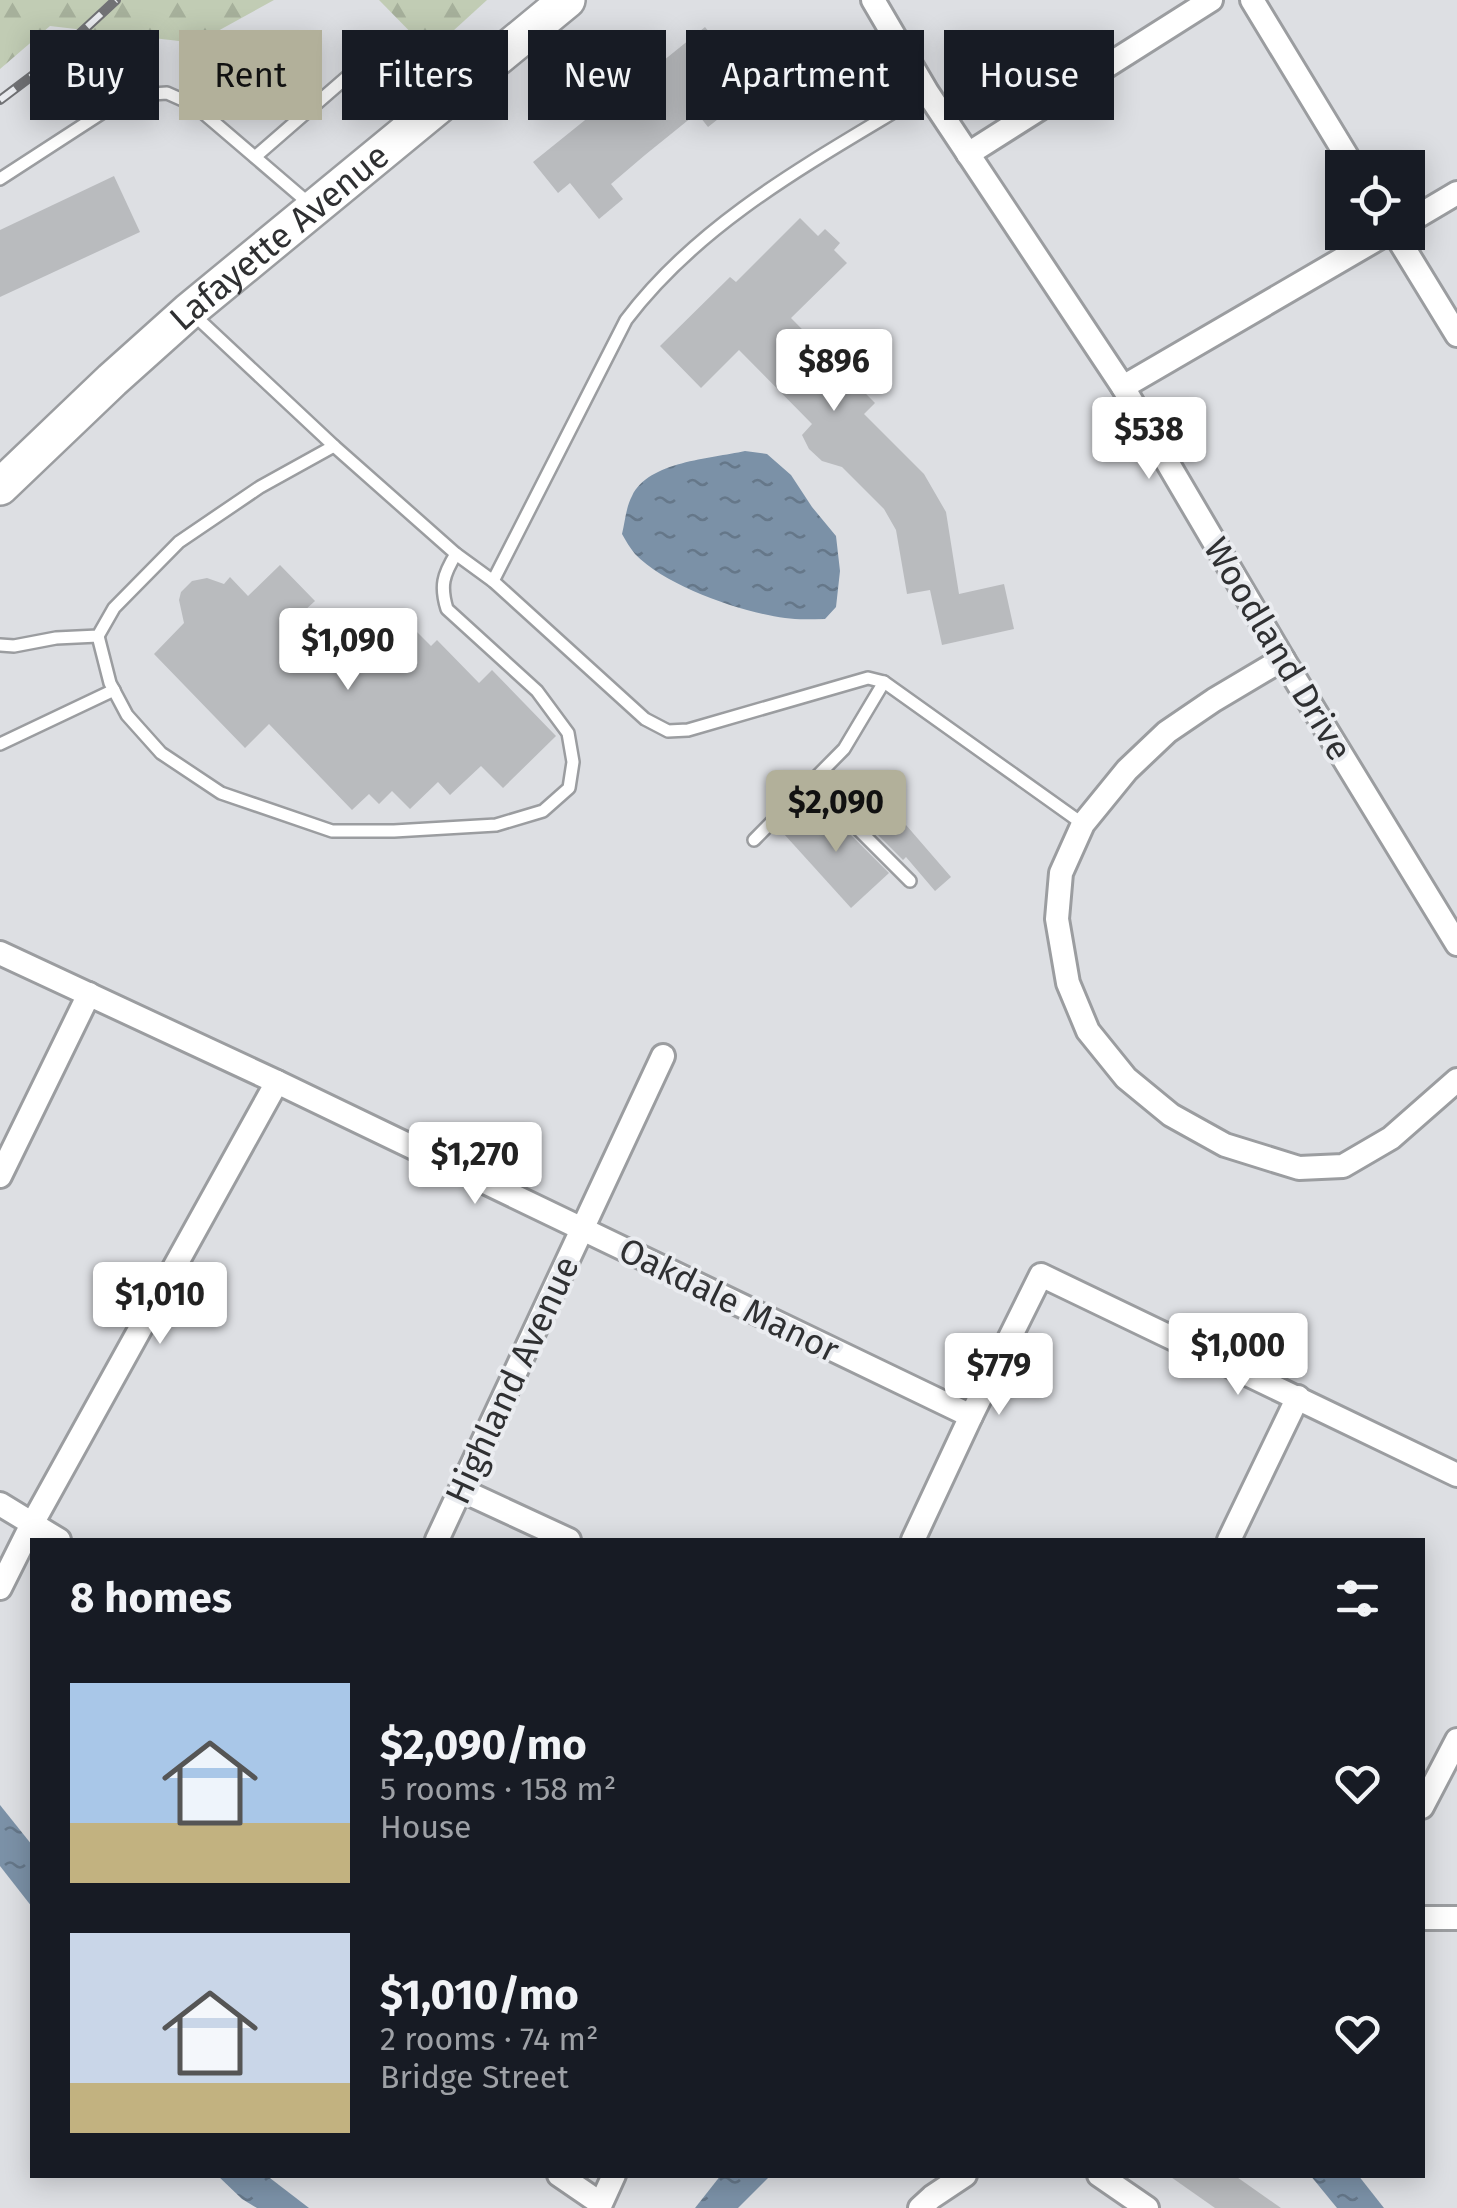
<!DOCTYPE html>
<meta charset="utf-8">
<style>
body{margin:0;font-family:"Fira Sans",sans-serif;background:#20242c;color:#f1f3f6;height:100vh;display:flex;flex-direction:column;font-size:38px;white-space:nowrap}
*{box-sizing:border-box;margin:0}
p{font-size:32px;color:#9ea1a6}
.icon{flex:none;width:55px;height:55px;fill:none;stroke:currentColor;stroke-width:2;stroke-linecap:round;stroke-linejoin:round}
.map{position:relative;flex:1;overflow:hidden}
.details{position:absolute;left:30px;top:1538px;width:1395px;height:640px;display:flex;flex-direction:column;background:#171b24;border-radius:0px;box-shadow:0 5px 25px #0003}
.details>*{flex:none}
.guide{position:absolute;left:30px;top:30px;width:1398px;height:90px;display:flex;gap:20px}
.buttons{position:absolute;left:1325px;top:150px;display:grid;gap:20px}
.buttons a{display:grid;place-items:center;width:100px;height:100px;border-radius:0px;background:#171b24;box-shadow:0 5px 25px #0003;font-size:50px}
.price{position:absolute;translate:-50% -85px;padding:0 22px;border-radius:10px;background:#fff;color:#222;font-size:32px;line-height:65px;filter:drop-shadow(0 2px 5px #0008)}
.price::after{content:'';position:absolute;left:50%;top:60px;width:30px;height:22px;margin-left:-15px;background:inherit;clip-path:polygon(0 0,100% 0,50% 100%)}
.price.on{background:#b2b09a;color:#111}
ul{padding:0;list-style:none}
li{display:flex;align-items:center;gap:30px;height:250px;padding:0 40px}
li span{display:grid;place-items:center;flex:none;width:280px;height:200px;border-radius:0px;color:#555}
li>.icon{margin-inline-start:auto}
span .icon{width:120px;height:120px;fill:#fffc;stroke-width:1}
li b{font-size:42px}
h2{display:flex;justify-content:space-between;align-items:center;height:120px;padding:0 40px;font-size:42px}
.chip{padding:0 35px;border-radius:0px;background:#171b24;box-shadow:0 5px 25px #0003;font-size:35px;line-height:90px}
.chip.on{background:#b2b09a;color:#111}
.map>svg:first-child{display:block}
.forest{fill:url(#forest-firs)}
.water{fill:url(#water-ripples)}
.building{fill:#b9bbbe}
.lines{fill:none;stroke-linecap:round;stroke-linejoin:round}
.service-casing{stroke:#9b9da0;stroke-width:16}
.minor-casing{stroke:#9b9da0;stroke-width:28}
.primary-casing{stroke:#9b9da0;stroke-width:40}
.service{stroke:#fff;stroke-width:11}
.minor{stroke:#fff;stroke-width:22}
.primary{stroke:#fff;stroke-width:35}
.rail-casing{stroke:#717275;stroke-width:10}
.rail{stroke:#eaecf0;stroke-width:6;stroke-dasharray:19;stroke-linecap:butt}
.labels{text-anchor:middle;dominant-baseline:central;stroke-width:8;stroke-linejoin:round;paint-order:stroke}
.street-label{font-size:35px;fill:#2f3032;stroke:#eaecf0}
</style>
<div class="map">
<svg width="1457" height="2208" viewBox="0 0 1457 2208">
<defs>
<pattern id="forest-firs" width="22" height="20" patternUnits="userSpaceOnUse" patternTransform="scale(2.5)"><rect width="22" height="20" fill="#c1ccb4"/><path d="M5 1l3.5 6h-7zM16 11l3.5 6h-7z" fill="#a6b09b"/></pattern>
<pattern id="water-ripples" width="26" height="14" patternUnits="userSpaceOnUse" patternTransform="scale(2.5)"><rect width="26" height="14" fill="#7b91a7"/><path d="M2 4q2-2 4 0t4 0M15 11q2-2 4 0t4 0" fill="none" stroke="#657789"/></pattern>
</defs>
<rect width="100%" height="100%" fill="#dddfe3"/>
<g class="forest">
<polygon points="0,0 274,0 196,43 50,26 0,69"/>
<polygon points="379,0 487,0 430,52"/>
</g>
<g class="water">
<path d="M745,451L767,454L791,475L812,507L836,536L840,571L836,607L825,619C812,619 798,620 785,618C741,612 667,587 635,554C630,548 626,541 622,534C625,522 626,507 632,496C649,461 710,459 745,451Z"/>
<polygon points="0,1805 32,1845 32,1907 0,1866"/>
<polygon points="217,2175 266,2175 309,2208 257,2208 242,2199"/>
<polygon points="721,2175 771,2175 738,2208 695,2208"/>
<polygon points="1310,2175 1358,2175 1384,2208 1337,2208"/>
</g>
<g class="building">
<polygon points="705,27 727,54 712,66 741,101 708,127 697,113 645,155 611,184 623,199 599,219 570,183 558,193 533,162 600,108 605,115 640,86 637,82"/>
<polygon points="114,176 140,232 0,297 0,230"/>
<polygon points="800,218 818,236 825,229 840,243 834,250 847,263 791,318 875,403 864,414 924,474 946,512 959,594 1004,584 1014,629 942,645 930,590 907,594 896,530 884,509 842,467 822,461 809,449 802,435 812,424 739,350 701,388 660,346 730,277 736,282"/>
<polygon points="280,565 315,601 303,612 339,648 371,616 379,612 391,611 399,614 431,646 437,640 479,683 492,670 556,736 503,788 481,766 450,795 438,782 410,809 392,791 379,804 369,794 352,810 269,724 245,748 154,654 184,623 179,600 181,592 192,581 207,578 224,584 230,577 248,596"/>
<polygon points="861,773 951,877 935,891 906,857 903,860 837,794"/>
<polygon points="818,802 889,873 851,908 784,834"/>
<polygon points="1168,2175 1234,2175 1281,2208 1215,2208"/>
</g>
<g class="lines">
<defs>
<g id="service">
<polyline points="255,157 370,57"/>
<polyline points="0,179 114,105 137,95 167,93 194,105 312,206"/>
<polyline points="193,314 334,446 456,554 493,581 645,719 668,731 688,730 868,678 884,682 1083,824"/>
<path d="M493,581L626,320C703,218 819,158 927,92"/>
<path d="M98,636L110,683L127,715L161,753L221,793L332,831H394L496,825L543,811L569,788L573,762L568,733L537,691L447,609C440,586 443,575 456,554"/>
<polyline points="0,645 14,646 56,638 98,636 114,608 179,542 260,487 334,446"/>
<polyline points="0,744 114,690"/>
<polyline points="811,782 910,881"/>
<polyline points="754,840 844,749 884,682"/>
</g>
<g id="minor">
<polyline points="873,0 927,92 1123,387 1283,659 1457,944"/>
<polyline points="1252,0 1354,168"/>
<polyline points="968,154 1211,0"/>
<polyline points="1408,222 1457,193"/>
<polyline points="1394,232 1457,335"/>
<polyline points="1123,387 1389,232"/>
<polyline points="1283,659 1214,700 1167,732 1127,770 1083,824 1061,873 1057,919 1068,983 1088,1031 1126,1078 1171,1115 1225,1145 1299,1168 1343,1166 1391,1138 1457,1080"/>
<polyline points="0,953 277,1082 971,1416"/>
<polyline points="0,1176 89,994"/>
<polyline points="461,1490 569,1540"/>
<polyline points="0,1504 59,1540"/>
<polyline points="437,1540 663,1056"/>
<polyline points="913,1540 971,1416 1041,1275 1457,1475"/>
<polyline points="1229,1540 1298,1397"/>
<polyline points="0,1588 32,1524 277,1082"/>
<polyline points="1422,1807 1457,1740"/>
<polyline points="1422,1918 1457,1918"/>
<polyline points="559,2175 600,2203"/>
<polyline points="1099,2175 1147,2208"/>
<polyline points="599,2208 614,2175"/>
<polyline points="920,2208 932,2197 965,2175"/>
</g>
<g id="primary">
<path id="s1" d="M0,487L112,380L189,311L567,0"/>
</g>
</defs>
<use href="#service" class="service-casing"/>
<use href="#minor" class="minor-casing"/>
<use href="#primary" class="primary-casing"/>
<use href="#service" class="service"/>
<use href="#minor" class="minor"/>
<use href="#primary" class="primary"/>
<defs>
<polyline id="rail" points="0,100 45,66 116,0"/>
</defs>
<use href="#rail" class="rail-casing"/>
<use href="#rail" class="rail"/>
</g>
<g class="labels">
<g class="street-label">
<text stroke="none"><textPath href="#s1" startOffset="375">Lafayette Avenue</textPath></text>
<text transform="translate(1278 649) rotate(59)">Woodland Drive</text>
<text transform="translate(729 1300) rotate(26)">Oakdale Manor</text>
<text transform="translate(512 1380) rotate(-65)">Highland Avenue</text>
</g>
</g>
</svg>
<div class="buttons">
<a><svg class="icon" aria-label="locate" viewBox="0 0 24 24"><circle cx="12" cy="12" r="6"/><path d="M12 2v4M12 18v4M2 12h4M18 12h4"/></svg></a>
</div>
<b class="price" style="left:834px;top:414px">$896</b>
<b class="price" style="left:1149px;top:482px">$538</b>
<b class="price" style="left:348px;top:693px">$1,090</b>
<b class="price on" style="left:836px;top:855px">$2,090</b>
<b class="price" style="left:475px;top:1207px">$1,270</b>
<b class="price" style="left:160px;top:1347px">$1,010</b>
<b class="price" style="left:1238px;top:1398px">$1,000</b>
<b class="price" style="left:999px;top:1418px">$779</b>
<div class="guide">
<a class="chip">Buy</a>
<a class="chip on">Rent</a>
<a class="chip">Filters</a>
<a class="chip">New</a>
<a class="chip">Apartment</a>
<a class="chip">House</a>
</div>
<section class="details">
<h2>8 homes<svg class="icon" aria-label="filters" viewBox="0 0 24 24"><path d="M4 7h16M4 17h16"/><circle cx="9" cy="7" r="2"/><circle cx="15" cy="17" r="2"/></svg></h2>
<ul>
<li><span style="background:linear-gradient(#a9c7e8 70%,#c2b280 0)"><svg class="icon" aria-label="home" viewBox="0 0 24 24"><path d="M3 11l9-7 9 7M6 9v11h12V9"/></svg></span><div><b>$2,090/mo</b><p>5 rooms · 158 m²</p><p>House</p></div><svg class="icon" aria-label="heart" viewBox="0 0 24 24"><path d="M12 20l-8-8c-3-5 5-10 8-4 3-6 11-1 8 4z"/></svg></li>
<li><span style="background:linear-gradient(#c9d6e8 75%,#c2b280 0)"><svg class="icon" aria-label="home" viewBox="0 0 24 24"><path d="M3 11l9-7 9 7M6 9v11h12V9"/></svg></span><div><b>$1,010/mo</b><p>2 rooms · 74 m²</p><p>Bridge Street</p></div><svg class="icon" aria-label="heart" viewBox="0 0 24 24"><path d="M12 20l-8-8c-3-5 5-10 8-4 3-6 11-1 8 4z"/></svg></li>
</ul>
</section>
</div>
